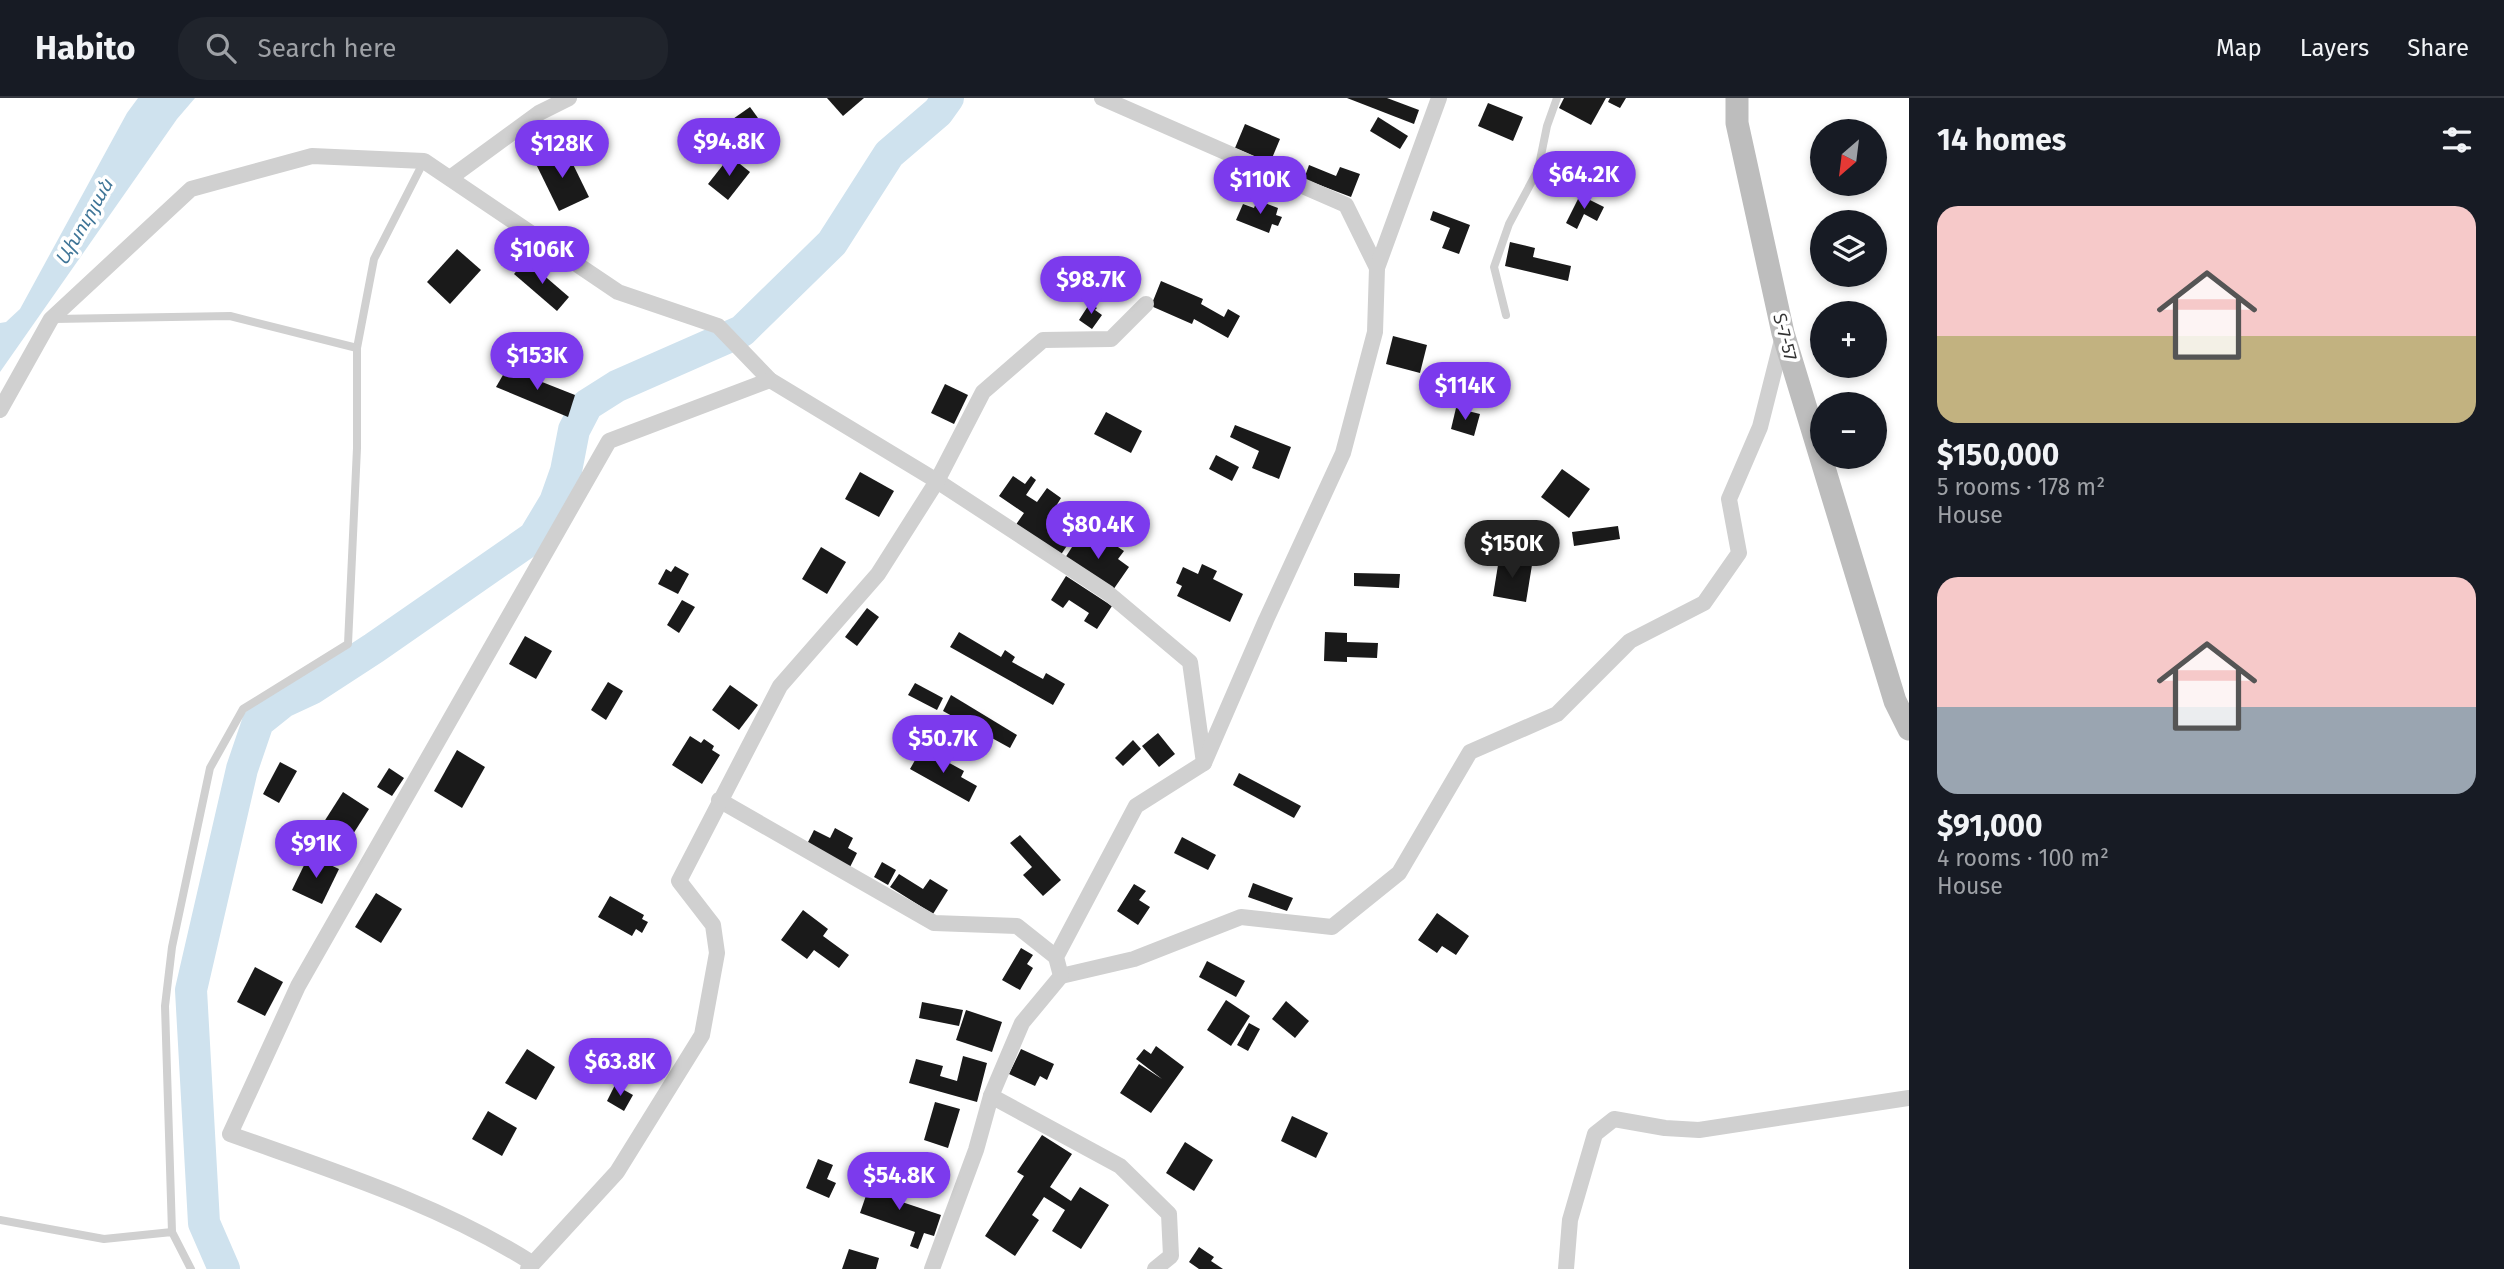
<!DOCTYPE html>
<meta charset="utf-8">
<style>
body{margin:0;font-family:"Fira Sans","Noto Sans Armenian",sans-serif;background:#20242c;color:#f1f3f6;height:100vh;display:flex;flex-direction:column;font-size:26px;white-space:nowrap}
*{box-sizing:border-box;margin:0}
p{font-size:23px;color:#9ea1a6}
.icon{flex:none;width:38px;height:38px;fill:none;stroke:currentColor;stroke-width:2;stroke-linecap:round;stroke-linejoin:round}
.map{position:relative;flex:1;overflow:hidden}
.details{display:flex;flex-direction:column;background:#171b24;width:595px}
.details>*{flex:none}
.needle{width:46px;rotate:208deg}
.controls{position:absolute;left:1810px;top:21px;display:grid;gap:14px}
.controls a{display:grid;place-items:center;width:77px;height:77px;border-radius:50%;background:#171b24;box-shadow:0 4px 10px #0003;font-size:35px}
.price{position:absolute;translate:-50% -60px;padding:0 16px;border-radius:24px;background:#7c3aed;color:#fff;font-size:23px;line-height:46px;filter:drop-shadow(0 2px 4px #0008)}
.price::after{content:'';position:absolute;left:50%;top:42px;width:21px;height:16px;margin-left:-10px;background:inherit;clip-path:polygon(0 0,100% 0,50% 100%)}
.price.on{background:#222;color:#fff}
ul{padding:0;list-style:none}
li{display:grid;align-content:center;gap:14px;height:371px;padding:0 28px}
li span{display:grid;place-items:center;height:217px;border-radius:21px;color:#555}
li>.icon{margin-inline-start:auto}
span .icon{width:126px;height:126px;fill:#fffc;stroke-width:1}
li b{font-size:30px}
h2{display:flex;justify-content:space-between;align-items:center;height:84px;padding:0 28px;font-size:30px}
header{display:flex;align-items:center;gap:42px;box-sizing:border-box;height:98px;padding:0 35px;background:#171b24;border-bottom:2px solid #363941}
header strong{font-size:33px}
nav{display:flex;gap:38px;margin-inline-start:auto;font-size:24px}
.search{width:490px;height:63px;background:#20242c;display:flex;align-items:center;gap:18px;box-sizing:border-box;padding:0 24px;border-radius:28px;color:#9ea1a6;font-size:26px}
main{display:flex;flex:1;min-height:0}
.map>svg:first-child{display:block}
.water{fill:#cfe2ee}
.lines{fill:none;stroke-linecap:round;stroke-linejoin:round}
.river{stroke:#cfe2ee;stroke-width:32}
.building{fill:#1a1a1a}
.lane{stroke:#d0d0d0;stroke-width:8}
.street{stroke:#d0d0d0;stroke-width:16}
.secondary{stroke:#bdbdbd;stroke-width:23}
.labels{text-anchor:middle;dominant-baseline:central;stroke-width:7;stroke-linejoin:round;paint-order:stroke}
.street-label{font-size:18px;fill:#333;stroke:#fff}
.water-label{font-size:19px;font-style:italic;fill:#3f7597;stroke:#fff}
</style>
<header>
<strong>Habito</strong>
<div class="search"><svg class="icon" aria-label="search" viewBox="0 0 24 24"><circle cx="10" cy="10" r="6"/><path d="M15 15l6 6"/></svg>Search here</div>
<nav><a>Map</a><a>Layers</a><a>Share</a></nav>
</header>
<main>
<div class="map">
<svg width="1909" height="1171" viewBox="0 0 1909 1171">
<rect width="100%" height="100%" fill="#fff"/>
<polygon class="water" points="138,0 195,0 177,21 0,274 0,225 6,224 20,211 127,15"/>
<g class="lines">
<polyline class="river" points="224,1171 204,1125 191,892 242,671 258,624 283,604 311,591 374,550 534,439 555,404 566,373 574,332 587,307 617,288 742,233 832,145 889,56 938,14 948,0"/>
</g>
<g class="building">
<polygon points="827,0 864,0 843,18"/>
<polygon points="1347,0 1387,0 1419,12 1414,26"/>
<polygon points="1564,0 1606,0 1591,27 1559,10"/>
<polygon points="1610,0 1626,0 1620,10 1608,4"/>
<polygon points="1488,5 1523,19 1513,43 1478,28"/>
<polygon points="750,9 758,20 728,42 720,30"/>
<polygon points="1378,19 1408,38 1400,51 1370,33"/>
<polygon points="1245,26 1280,41 1270,65 1235,50"/>
<polygon points="565,50 589,99 559,113 535,64"/>
<polygon points="730,58 750,74 728,102 708,86"/>
<polygon points="1309,67 1336,78 1340,69 1360,76 1351,99 1304,81"/>
<polygon points="1580,97 1604,109 1597,123 1584,116 1577,131 1566,125"/>
<polygon points="1257,102 1278,110 1276,117 1282,119 1278,128 1272,126 1269,135 1236,122 1243,106 1254,110"/>
<polygon points="1433,113 1470,127 1459,156 1442,150 1450,130 1430,122"/>
<polygon points="1510,144 1535,150 1533,159 1571,168 1568,183 1505,168"/>
<polygon points="457,151 481,172 450,206 427,184"/>
<polygon points="526,162 569,199 557,213 514,176"/>
<polygon points="1161,183 1203,201 1201,206 1224,219 1228,211 1240,218 1228,240 1194,221 1192,226 1151,208"/>
<polygon points="1090,205 1097,210 1095,212 1102,217 1092,231 1079,222"/>
<polygon points="1393,238 1427,247 1420,275 1386,266"/>
<polygon points="507,270 575,297 568,319 496,289"/>
<polygon points="945,286 968,297 954,326 931,315"/>
<polygon points="1456,310 1480,316 1474,338 1451,331"/>
<polygon points="1106,314 1142,333 1131,355 1094,336"/>
<polygon points="1235,327 1291,349 1279,381 1252,370 1259,353 1230,339"/>
<polygon points="1216,357 1239,369 1232,383 1209,371"/>
<polygon points="1562,371 1590,391 1569,420 1541,399"/>
<polygon points="860,374 894,393 879,419 845,401"/>
<polygon points="1013,378 1025,386 1031,378 1036,382 1026,397 1037,404 1047,390 1061,400 1053,413 1079,430 1060,458 1015,428 1024,415 999,398"/>
<polygon points="1618,428 1620,441 1574,448 1572,434"/>
<polygon points="1081,435 1104,450 1109,443 1124,453 1118,461 1129,469 1113,492 1065,460"/>
<polygon points="821,449 846,464 827,496 802,481"/>
<polygon points="1499,461 1532,467 1526,504 1493,498"/>
<polygon points="1202,466 1217,473 1213,481 1243,496 1230,524 1177,498 1182,488 1176,485 1183,469 1198,476"/>
<polygon points="675,468 689,476 678,496 658,486 666,471 671,474"/>
<polygon points="1354,475 1400,476 1399,490 1354,488"/>
<polygon points="1066,478 1112,508 1097,531 1084,523 1089,515 1069,502 1063,510 1051,502"/>
<polygon points="682,502 695,509 679,535 667,527"/>
<polygon points="867,510 879,519 857,548 845,539"/>
<polygon points="959,534 1001,559 1005,552 1015,559 1012,564 1043,581 1046,575 1065,586 1053,607 950,549"/>
<polygon points="1325,534 1347,535 1347,544 1378,545 1377,560 1347,559 1347,564 1324,563"/>
<polygon points="525,538 552,553 536,581 509,566"/>
<polygon points="608,584 623,593 606,622 591,612"/>
<polygon points="915,585 943,600 937,612 908,597"/>
<polygon points="730,587 758,607 739,632 712,612"/>
<polygon points="951,597 1017,637 1010,650 943,613"/>
<polygon points="1158,635 1175,656 1159,669 1142,648"/>
<polygon points="690,638 701,645 704,641 714,648 712,652 720,657 702,686 672,667"/>
<polygon points="1133,642 1141,651 1123,668 1115,660"/>
<polygon points="922,650 964,673 961,679 977,688 969,704 910,671"/>
<polygon points="457,652 485,669 462,710 434,693"/>
<polygon points="280,664 297,673 279,705 263,696"/>
<polygon points="389,670 404,680 392,698 377,689"/>
<polygon points="1239,675 1301,708 1294,720 1233,687"/>
<polygon points="343,694 369,711 348,744 322,727"/>
<polygon points="835,730 853,740 848,750 857,755 850,769 807,746 814,732 830,740"/>
<polygon points="1020,737 1061,782 1043,798 1023,777 1032,769 1010,745"/>
<polygon points="1182,739 1216,757 1208,772 1174,755"/>
<polygon points="309,757 339,771 322,806 292,792"/>
<polygon points="882,764 896,772 888,787 874,779"/>
<polygon points="899,776 923,791 930,781 948,792 933,816 890,789"/>
<polygon points="1253,785 1293,800 1287,813 1248,799"/>
<polygon points="1134,786 1146,793 1139,802 1150,809 1138,827 1117,813"/>
<polygon points="376,795 402,811 381,845 355,829"/>
<polygon points="610,798 644,817 642,821 648,824 642,835 636,831 632,838 598,819"/>
<polygon points="803,812 828,831 823,838 849,857 839,870 814,852 807,861 781,842"/>
<polygon points="1437,815 1469,838 1456,857 1442,848 1437,855 1418,842"/>
<polygon points="1021,850 1033,857 1027,866 1033,870 1020,892 1002,882"/>
<polygon points="1207,863 1245,883 1236,899 1199,879"/>
<polygon points="255,869 283,884 265,918 237,904"/>
<polygon points="1226,902 1250,918 1231,948 1207,932"/>
<polygon points="1286,903 1309,923 1295,940 1272,921"/>
<polygon points="922,904 963,912 959,928 919,920"/>
<polygon points="966,912 1002,924 992,954 956,942"/>
<polygon points="1249,925 1260,931 1248,953 1237,947"/>
<polygon points="1156,948 1184,969 1151,1015 1120,995 1139,966 1162,981 1136,961 1144,951 1151,956"/>
<polygon points="527,951 555,969 536,1002 505,985"/>
<polygon points="1021,951 1054,966 1047,982 1040,978 1035,988 1009,976"/>
<polygon points="963,958 987,965 977,1004 909,985 916,961 943,968 940,978 957,983"/>
<polygon points="615,987 633,997 624,1013 607,1003"/>
<polygon points="935,1004 960,1011 948,1050 924,1042"/>
<polygon points="488,1013 517,1030 502,1058 472,1041"/>
<polygon points="1292,1018 1328,1035 1316,1060 1281,1043"/>
<polygon points="1042,1037 1072,1056 1050,1089 1071,1103 1080,1089 1109,1107 1081,1151 1052,1133 1065,1112 1044,1099 1032,1117 1039,1122 1015,1158 985,1138 1024,1078 1017,1074"/>
<polygon points="1185,1044 1213,1062 1194,1093 1166,1075"/>
<polygon points="818,1061 833,1067 827,1081 836,1085 829,1100 806,1090"/>
<polygon points="871,1083 902,1093 899,1103 941,1117 934,1138 924,1135 918,1151 910,1148 915,1134 860,1115"/>
<polygon points="1199,1149 1214,1159 1211,1163 1223,1171 1199,1171 1189,1164"/>
<polygon points="849,1151 879,1160 876,1171 842,1171"/>
</g>
<g class="lines">
<g class="lane">
<polyline points="1506,217 1494,169 1509,126 1538,72 1547,28 1557,0"/>
<polyline points="54,221 230,218 357,250 374,161 424,63"/>
<polyline points="0,1122 104,1141 172,1134 191,1171"/>
<polyline points="172,1134 165,908 172,849 210,670 243,611 348,546 357,350 357,250"/>
</g>
<g class="street">
<polyline points="1102,0 1346,107 1377,170"/>
<polyline points="450,80 539,15 569,0"/>
<polyline points="0,312 51,221 191,91 312,58 424,63 618,194 718,228 770,282 937,383 1108,495 1190,564 1204,665"/>
<polyline points="719,702 934,825 1017,828 1056,859"/>
<polyline points="1061,878 1134,861 1241,819 1332,829 1399,775 1470,654 1557,616 1630,543 1704,505 1739,455 1729,401 1760,329 1783,238"/>
<polyline points="991,998 1120,1068 1169,1116 1171,1158 1155,1171"/>
<path d="M532,1165C439,1106 333,1073 230,1036L298,888L609,343L770,282"/>
<polyline points="528,1171 617,1074 702,937 717,855 713,827 679,783 780,588 878,476 937,383 983,294 1043,242 1111,241 1146,206"/>
<polyline points="932,1171 976,1052 991,998 1022,925 1061,878 1056,859 1136,708 1204,665 1266,522 1343,355 1375,234 1377,170 1439,0"/>
<polyline points="1566,1171 1570,1122 1595,1036 1614,1021 1665,1030 1699,1032 1909,1000"/>
</g>
<polyline class="secondary" points="1737,0 1737,25 1783,235 1895,603 1909,631"/>
</g>
<g class="labels">
<g class="street-label">
<text transform="translate(1785 239) rotate(75)">Տ-7-57</text>
</g>
<g class="water-label">
<text transform="translate(84 124) rotate(-60)">Ախուրյան</text>
</g>
</g>
</svg>
<div class="controls">
<a><svg class="needle" viewBox="-14 -14 28 28"><path d="M0-13l5 13h-10z" fill="#e53935"/><path d="M0 13l5-13h-10z" fill="#9ea1a6"/></svg></a>
<a><svg class="icon" aria-label="layers" viewBox="0 0 24 24"><path d="M12 4l9 5-9 5-9-5zM3 14l9 5 9-5"/></svg></a>
<a>+</a>
<a>−</a>
</div>
<b class="price" style="left:729px;top:80px">$94.8K</b>
<b class="price" style="left:562px;top:82px">$128K</b>
<b class="price" style="left:1584px;top:113px">$64.2K</b>
<b class="price" style="left:1260px;top:118px">$110K</b>
<b class="price" style="left:542px;top:188px">$106K</b>
<b class="price" style="left:1091px;top:218px">$98.7K</b>
<b class="price" style="left:537px;top:294px">$153K</b>
<b class="price" style="left:1465px;top:324px">$114K</b>
<b class="price" style="left:1098px;top:463px">$80.4K</b>
<b class="price on" style="left:1512px;top:482px">$150K</b>
<b class="price" style="left:943px;top:677px">$50.7K</b>
<b class="price" style="left:316px;top:782px">$91K</b>
<b class="price" style="left:620px;top:1000px">$63.8K</b>
<b class="price" style="left:899px;top:1114px">$54.8K</b>
</div>
<section class="details">
<h2>14 homes<svg class="icon" aria-label="filters" viewBox="0 0 24 24"><path d="M4 7h16M4 17h16"/><circle cx="9" cy="7" r="2"/><circle cx="15" cy="17" r="2"/></svg></h2>
<ul>
<li><span style="background:linear-gradient(#f6c9c9 60%,#c2b280 0)"><svg class="icon" aria-label="home" viewBox="0 0 24 24"><path d="M3 11l9-7 9 7M6 9v11h12V9"/></svg></span><div><b>$150,000</b><p>5 rooms · 178 m²</p><p>House</p></div></li>
<li><span style="background:linear-gradient(#f6c9c9 60%,#9aa5b1 0)"><svg class="icon" aria-label="home" viewBox="0 0 24 24"><path d="M3 11l9-7 9 7M6 9v11h12V9"/></svg></span><div><b>$91,000</b><p>4 rooms · 100 m²</p><p>House</p></div></li>
</ul>
</section>
</main>
